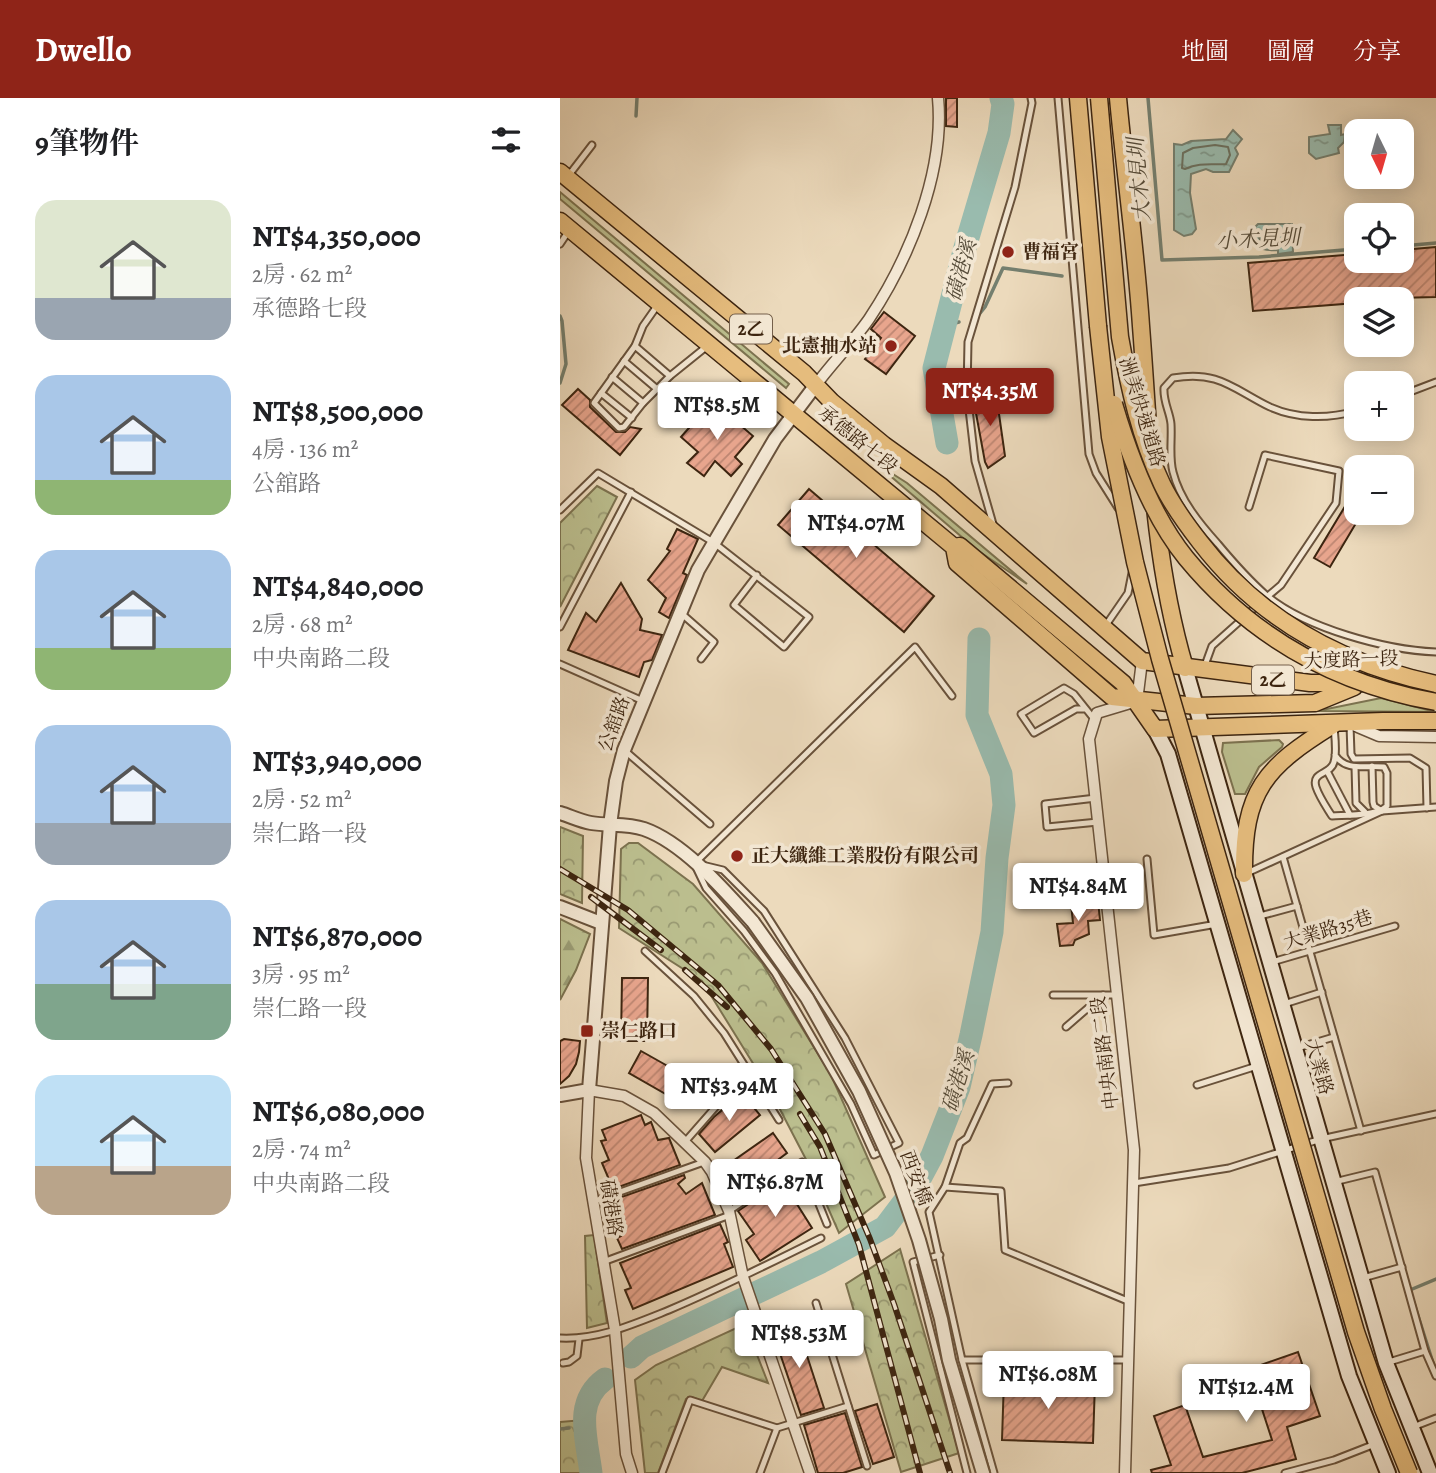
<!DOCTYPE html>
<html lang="zh-TW">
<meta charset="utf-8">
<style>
body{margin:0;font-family:Alegreya,"Noto Serif TC",serif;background:#f2f2f2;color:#202124;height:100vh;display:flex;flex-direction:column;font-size:26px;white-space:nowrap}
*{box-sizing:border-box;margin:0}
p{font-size:23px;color:#757577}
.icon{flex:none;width:38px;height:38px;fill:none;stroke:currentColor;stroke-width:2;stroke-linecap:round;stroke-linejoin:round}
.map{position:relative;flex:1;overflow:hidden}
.sheet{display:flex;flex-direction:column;background:#fff;width:560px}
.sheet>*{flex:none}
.needle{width:46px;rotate:175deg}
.tools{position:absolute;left:784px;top:21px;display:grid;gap:14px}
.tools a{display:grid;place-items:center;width:70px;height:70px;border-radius:14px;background:#fff;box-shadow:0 4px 18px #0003;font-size:35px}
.price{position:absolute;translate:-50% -60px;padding:0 16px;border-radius:7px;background:#fff;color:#222;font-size:23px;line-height:46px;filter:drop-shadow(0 2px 4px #0008)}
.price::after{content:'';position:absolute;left:50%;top:42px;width:21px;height:16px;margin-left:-10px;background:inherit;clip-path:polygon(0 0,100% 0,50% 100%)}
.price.selected{background:#8f2418;color:#fff}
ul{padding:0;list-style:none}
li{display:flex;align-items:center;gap:21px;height:175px;padding:0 35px}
li span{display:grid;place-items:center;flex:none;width:196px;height:140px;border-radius:21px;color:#555}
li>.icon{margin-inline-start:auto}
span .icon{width:84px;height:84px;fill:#fffc;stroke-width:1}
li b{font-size:30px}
h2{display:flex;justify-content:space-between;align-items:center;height:84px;padding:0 35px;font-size:30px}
header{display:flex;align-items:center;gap:42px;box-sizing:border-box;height:98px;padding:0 35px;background:#8f2418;color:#fff}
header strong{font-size:33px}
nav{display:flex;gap:38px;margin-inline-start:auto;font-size:24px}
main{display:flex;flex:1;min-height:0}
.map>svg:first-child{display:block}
.green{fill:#bbbe8e;stroke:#7c724f;stroke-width:2}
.forest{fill:url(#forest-firs);stroke:#7c724f;stroke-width:2}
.park{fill:url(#park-crowns);stroke:#7c724f;stroke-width:2}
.water{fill:url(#water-ripples);stroke:#747f6f;stroke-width:2}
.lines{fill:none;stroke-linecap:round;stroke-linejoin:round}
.shore{stroke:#6b705f;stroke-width:2}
.stream{stroke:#747f6f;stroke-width:3.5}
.river{stroke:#99bbae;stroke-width:23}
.building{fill:url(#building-hatch);stroke:#3d2510;stroke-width:2}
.service-casing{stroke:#69523b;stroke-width:9}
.minor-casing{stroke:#69523b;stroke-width:13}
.tertiary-casing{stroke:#69523b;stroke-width:16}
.secondary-casing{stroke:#3d2510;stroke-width:18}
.primary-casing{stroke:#3d2510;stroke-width:19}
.trunk-casing{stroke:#3d2510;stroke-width:19}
.service{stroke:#f3e7d3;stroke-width:5}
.minor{stroke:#f3e7d3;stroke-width:10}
.tertiary{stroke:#f3e7d3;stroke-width:12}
.secondary{stroke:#f3e7d3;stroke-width:14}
.primary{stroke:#e6bd7e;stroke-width:16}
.trunk{stroke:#e6bd7e;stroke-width:16}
.rail-casing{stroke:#3d2510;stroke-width:6}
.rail{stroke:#f3e7d3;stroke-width:3.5;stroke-dasharray:10;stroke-linecap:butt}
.tertiary-bridge-casing{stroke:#69523b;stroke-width:16;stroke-linecap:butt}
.trunk-bridge-casing{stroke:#3d2510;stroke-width:19;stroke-linecap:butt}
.tertiary-bridge{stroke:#f3e7d3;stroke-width:12}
.trunk-bridge{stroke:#e6bd7e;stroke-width:16}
.poi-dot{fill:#8f2418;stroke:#f3e7d3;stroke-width:2.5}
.labels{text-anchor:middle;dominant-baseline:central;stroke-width:7;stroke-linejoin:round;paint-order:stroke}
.shield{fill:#f3e7d3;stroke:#745f4a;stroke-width:2}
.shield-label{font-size:18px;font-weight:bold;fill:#3d2510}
.poi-label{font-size:19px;font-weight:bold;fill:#3d2510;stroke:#f3e7d3;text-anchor:start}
.street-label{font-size:19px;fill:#3d2510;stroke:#f3e7d3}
.water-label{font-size:21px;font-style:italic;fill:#544a38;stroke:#f3e7d3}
</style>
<header>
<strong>Dwello</strong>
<nav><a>地圖</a><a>圖層</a><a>分享</a></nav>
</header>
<main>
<section class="sheet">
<h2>9筆物件<svg class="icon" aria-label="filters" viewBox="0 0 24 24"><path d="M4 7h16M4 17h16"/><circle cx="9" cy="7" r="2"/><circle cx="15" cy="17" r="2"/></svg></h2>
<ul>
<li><span style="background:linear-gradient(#dfe7d0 70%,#9aa5b1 0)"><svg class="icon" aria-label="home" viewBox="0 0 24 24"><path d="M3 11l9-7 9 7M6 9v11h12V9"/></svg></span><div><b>NT$4,350,000</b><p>2房 · 62 m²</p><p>承德路七段</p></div></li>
<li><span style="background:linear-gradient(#a9c7e8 75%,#8fb573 0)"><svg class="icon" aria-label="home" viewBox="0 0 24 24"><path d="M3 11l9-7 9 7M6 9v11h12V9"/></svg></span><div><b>NT$8,500,000</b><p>4房 · 136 m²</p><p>公舘路</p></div></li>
<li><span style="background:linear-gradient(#a9c7e8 70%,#8fb573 0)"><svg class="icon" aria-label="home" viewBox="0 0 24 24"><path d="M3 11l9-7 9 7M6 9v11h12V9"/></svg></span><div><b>NT$4,840,000</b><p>2房 · 68 m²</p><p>中央南路二段</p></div></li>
<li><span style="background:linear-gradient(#a9c7e8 70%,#9aa5b1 0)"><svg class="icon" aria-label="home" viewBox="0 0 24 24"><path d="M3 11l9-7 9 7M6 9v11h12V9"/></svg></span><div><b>NT$3,940,000</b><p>2房 · 52 m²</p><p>崇仁路一段</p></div></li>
<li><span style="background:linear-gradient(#a9c7e8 60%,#7fa58c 0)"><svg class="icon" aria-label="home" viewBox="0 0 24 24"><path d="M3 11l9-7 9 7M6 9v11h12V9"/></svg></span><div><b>NT$6,870,000</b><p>3房 · 95 m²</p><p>崇仁路一段</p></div></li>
<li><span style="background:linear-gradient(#bfe0f5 65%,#b9a48a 0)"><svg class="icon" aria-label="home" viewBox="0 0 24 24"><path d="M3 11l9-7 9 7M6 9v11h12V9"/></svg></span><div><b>NT$6,080,000</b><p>2房 · 74 m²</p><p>中央南路二段</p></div></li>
</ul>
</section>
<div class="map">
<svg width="876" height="1375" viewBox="0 0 876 1375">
<defs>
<pattern id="forest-firs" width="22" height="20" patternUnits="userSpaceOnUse" patternTransform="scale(1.75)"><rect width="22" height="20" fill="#bbbe8e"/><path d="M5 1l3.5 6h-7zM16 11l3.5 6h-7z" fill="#999a73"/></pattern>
<pattern id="park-crowns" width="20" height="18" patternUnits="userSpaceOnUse" patternTransform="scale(1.75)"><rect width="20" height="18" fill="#bbbe8e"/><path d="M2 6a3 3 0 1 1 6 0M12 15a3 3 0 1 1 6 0" fill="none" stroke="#999a73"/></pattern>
<pattern id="water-ripples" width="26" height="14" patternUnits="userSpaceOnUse" patternTransform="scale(1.75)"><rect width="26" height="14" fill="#99bbae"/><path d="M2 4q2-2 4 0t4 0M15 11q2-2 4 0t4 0" fill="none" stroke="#7e988c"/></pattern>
<pattern id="building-hatch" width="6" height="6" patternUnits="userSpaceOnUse" patternTransform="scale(1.75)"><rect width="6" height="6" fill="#e8a58d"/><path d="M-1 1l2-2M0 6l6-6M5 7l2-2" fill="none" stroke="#bd8672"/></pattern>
</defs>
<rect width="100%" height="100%" fill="#ecdabc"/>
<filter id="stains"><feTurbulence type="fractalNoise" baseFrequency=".00286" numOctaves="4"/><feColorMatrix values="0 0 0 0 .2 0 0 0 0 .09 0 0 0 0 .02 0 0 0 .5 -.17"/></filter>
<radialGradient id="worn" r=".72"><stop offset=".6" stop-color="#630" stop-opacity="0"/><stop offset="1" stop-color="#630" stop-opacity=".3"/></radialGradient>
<g class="green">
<polygon points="0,94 229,286 226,290 0,101"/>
<polygon points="314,364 347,385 467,486 417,452"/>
<polygon points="821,600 876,614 757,613"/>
<polygon points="719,642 723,646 722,649 699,669 685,696 675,696 662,654 663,645"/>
</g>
<polygon class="forest" points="0,821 30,836 16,872 0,902"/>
<g class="park">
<polygon points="37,388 57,399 0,509 0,425"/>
<polygon points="0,729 23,738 22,805 0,796"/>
<polygon points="69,745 78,745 133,786 202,865 271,977 325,1099 279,1135 251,1071 212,996 142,883 59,830 61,751"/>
<polygon points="34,1137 47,1225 27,1230 25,1138"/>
<polygon points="340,1151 399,1355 341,1374 286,1186"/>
<polygon points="185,1226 208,1285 162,1269 142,1303 132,1299 126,1301 98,1375 85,1375 75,1282 96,1267"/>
<polygon points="23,1322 24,1375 0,1375 0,1324"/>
</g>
<g class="water">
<polygon points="768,27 781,27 781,37 785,36 784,44 778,50 779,55 756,61 749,55 749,39 770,36"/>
<polygon points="673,32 682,41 675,50 678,56 669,74 653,74 646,71 631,76 630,95 636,131 632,136 624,138 614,132 614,46 622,47 631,43 666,41"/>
<path d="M698,126H732L733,154L718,156V152C705,153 698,151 690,142L691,133Z"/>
</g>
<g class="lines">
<g class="shore">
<path d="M655,47L668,49L670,57L666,66C651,67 640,64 625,71L622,70L623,55L633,50Z"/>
<polygon points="702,133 723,133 725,145 722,147 701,143 698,138"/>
</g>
<g class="stream">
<polyline points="588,0 602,162 699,159 796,151"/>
<polyline points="76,18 77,0"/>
<polyline points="842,148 876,145"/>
<polyline points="0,218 2,223 6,266 0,285"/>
<polyline points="417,219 425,209 443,170 502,178"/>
<polyline points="384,228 399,224"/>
<polyline points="850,1192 876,1181"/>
<polyline points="853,1202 873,1265"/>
<polyline points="0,1331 9,1330"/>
</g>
<g class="river">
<polyline points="387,345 374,270 404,153 439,35 443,6 441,0"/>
<polyline points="71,1259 82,1249 261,1164 325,1129 356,1088 372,1058 399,989 411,937 432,834 437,760 444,707 441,676 417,617 419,541"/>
<path d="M31,1375C27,1341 13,1304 45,1281"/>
</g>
</g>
<g class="building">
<polygon points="386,0 397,0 397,29 386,28"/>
<polygon points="876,149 876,199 796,201 796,205 693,213 688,165 796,156 796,163 842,163 842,152"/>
<polygon points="324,214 355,238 326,276 305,261 321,240 311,231"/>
<polygon points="18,291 30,302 30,309 56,334 65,334 70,329 81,331 60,357 2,307"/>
<polygon points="436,295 445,358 428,370 425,364 413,299"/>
<polygon points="158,308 193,338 175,359 182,366 171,378 155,363 144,378 127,365 138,354 121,339 136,322 142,327"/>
<polygon points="796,390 796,415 802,415 770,469 754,460"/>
<polygon points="249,391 374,498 344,534 218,427"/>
<polygon points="117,431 138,441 123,475 127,477 109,520 99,514 106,500 88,482 110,453 107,451"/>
<polygon points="61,485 82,521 80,532 102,537 92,562 84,564 79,579 8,552 26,515 36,524"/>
<polygon points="538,803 540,822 528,823 529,836 515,842 513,847 500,848 497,826 513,825 511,806"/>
<polygon points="62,880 88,880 87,943 61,943"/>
<polygon points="4,941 20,943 19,954 16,966 9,978 0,986 0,943"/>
<polygon points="81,953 136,984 123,1006 69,975"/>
<polygon points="182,995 200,1017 155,1054 139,1036 154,1019"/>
<polygon points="81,1017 85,1027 91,1024 98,1042 109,1040 120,1067 53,1091 42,1065 49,1062 41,1043 46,1042 42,1032"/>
<polygon points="213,1035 227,1055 203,1073 208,1080 183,1098 163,1070"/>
<polygon points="124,1077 125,1080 118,1086 126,1096 142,1085 155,1117 62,1151 57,1140 61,1138 55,1126 59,1124 50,1103"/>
<polygon points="229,1079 242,1098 235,1103 252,1130 200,1163 186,1142 194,1136 178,1113"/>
<polygon points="160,1126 168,1144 164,1146 173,1169 73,1211 65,1192 71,1190 60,1165"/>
<polygon points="237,1227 264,1310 241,1317 213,1235"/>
<polygon points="738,1254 760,1318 727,1329 736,1361 682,1375 592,1375 591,1372 611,1367 594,1318 625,1307 643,1359 712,1342 689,1271"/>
<polygon points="444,1281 535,1284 533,1345 442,1342"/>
<polygon points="317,1306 334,1359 313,1366 295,1313"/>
<polygon points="285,1315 302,1369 283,1375 258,1375 244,1327"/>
</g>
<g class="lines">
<defs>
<g id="service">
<polyline points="498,0 529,356 536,375 558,410"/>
<polyline points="9,77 32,47"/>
<polyline points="0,146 8,134"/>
<polyline points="97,208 83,228 75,248 110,278 146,249"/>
<polyline points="75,248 34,305 59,330 64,329 83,305 110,278"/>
<polyline points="64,263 97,291"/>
<polyline points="52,279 83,305"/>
<polyline points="41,295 72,320"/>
<polyline points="842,297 876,284"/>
<path d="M796,313C768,321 737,321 710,309C673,291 659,272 613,280L604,290C603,304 610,314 611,326C612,342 609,360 613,374C620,402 640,426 658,446C673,464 689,482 706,497C745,530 826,552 876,554"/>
<polyline points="689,409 705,357 779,373 776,405 721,487 708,498"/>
<polyline points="0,412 38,375 153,444 249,519 224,549 174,507 197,477"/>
<polyline points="433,426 415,363 407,294 408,244 455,89 472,5 471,0"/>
<polyline points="122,516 154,544 141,561"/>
<polyline points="546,527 568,495 572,475"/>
<polyline points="0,529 71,394"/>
<polyline points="0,566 83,603"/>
<polyline points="644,570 652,548 698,507"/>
<polyline points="524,611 516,611 474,635 461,616 504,590 514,596 534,621"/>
<polyline points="790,627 791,656 794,661 850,660 866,670 867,710"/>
<path d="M774,629C775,640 777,654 774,664C771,677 751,673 756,689C759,698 765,707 770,715L772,718C788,717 816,718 827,708V675L824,669C806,667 786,674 775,657"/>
<polyline points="64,652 150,726"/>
<polyline points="812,668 813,704 814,708 822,713"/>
<polyline points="795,669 796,705 805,714"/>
<polyline points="767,673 790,717"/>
<polyline points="536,700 485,706 487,729 538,724"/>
<polyline points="723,759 801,1033"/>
<polyline points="587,761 594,837 657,826"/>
<polyline points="137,763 355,549 392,598"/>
<polygon points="134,765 163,772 204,813 285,940 339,1045 314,1057 291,1006 215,875 184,833 146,790"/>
<polyline points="687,775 822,713 876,709"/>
<polyline points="700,818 737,808"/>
<polyline points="85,853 134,898 164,935 219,1022"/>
<polyline points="712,864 835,828"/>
<polyline points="493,897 556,897"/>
<polyline points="724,906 762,894"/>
<polyline points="506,929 543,897"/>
<polyline points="737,950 774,939"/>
<polyline points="637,987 697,968"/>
<polyline points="124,1045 188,972"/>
<polyline points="774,1084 815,1074 865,1253 876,1278"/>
<polyline points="574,1085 669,1070 761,1041 876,1016"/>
<polyline points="385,1089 400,1045 407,1040 432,986 448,985"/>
<polyline points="32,1104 144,1064"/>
<polyline points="169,1113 242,1064 267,1126"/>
<polyline points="380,1157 353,1164 407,1375"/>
<polyline points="43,1164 170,1117"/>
<polyline points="803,1180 842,1169"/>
<polyline points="256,1205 307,1368"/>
<path d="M0,1240C38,1242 74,1226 109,1212C161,1190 211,1165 261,1140"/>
<polyline points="402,1262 568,1262"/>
<polyline points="829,1264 865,1253"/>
<polyline points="3,1265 9,1264 17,1258 19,1241"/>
<polyline points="853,1329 876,1320"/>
<polyline points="102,1375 130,1302 217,1330"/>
<polyline points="200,1375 217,1330 288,1308"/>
<polyline points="434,1375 402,1262 369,1114 385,1089 441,1093 445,1152 570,1204"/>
<polyline points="725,1375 774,1362 815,1346"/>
</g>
<g id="minor">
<path d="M255,288C272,265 293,244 309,221C349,161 385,74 378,0"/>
<polyline points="793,627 819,638 876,639"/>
<polyline points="72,1375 66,1356 55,1232 26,1060 29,992 64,998 94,1015 145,1064 152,1074 169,1113 183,1179 250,1375"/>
<polyline points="565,1375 574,1052 529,641 537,615 577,603 582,563"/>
</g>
<g id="tertiary">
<path d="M0,715C10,718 20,723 31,725C48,728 67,725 84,731C124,745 165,793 193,824"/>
<polyline points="0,809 41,825"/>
<polyline points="0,997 29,992 50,727 56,683 64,652 138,472 215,341 255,288"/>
</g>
<g id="secondary">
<polyline points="625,570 826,1265 870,1375"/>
<polyline points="595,631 608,656 789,1278 828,1375"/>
</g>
<g id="primary">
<polyline points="0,74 244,275 272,304 324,347 381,388 582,563 750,585 802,585 853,581"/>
<polyline points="0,123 394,449 397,465 552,599 636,608 755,605 794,589"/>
<polyline points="394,449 400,448 563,585 595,631 823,623 876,623"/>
<path d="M684,776C683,693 705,669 773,627"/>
</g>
<g id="trunk">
<polyline points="518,0 538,228"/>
<path d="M558,0C565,76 576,152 581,228C590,343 592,458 625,570"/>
</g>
</defs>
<use href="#service" class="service-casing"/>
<use href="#minor" class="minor-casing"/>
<use href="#tertiary" class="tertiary-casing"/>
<use href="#secondary" class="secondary-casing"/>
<use href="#primary" class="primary-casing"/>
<use href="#trunk" class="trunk-casing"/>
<use href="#service" class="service"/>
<use href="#minor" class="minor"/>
<use href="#tertiary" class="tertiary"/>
<use href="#secondary" class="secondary"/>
<use href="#primary" class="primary"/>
<use href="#trunk" class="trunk"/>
<defs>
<g id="rail">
<polyline points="0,771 68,812 158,887 211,951 265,1036 310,1141 334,1206 390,1375"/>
<polyline points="31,799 101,852"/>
<polyline points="125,872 167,909"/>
<polyline points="240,1016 260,1049 299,1147 360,1375"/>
</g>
</defs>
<use href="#rail" class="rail-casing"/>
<use href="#rail" class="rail"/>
<defs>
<polyline id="tertiary-bridge" points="193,824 247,900 299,993 336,1075 359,1142 381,1221 389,1262 423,1375"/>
<g id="trunk-bridge">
<path d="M539,0L560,239C569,290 580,339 602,386C612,407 626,426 640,444C699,521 782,566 876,586"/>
<polyline points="538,228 550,339 575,464 600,561 796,1234 823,1311 849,1375"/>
<path d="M554,306C569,357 592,418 626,460C692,540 776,586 876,604"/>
</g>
</defs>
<use href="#tertiary-bridge" class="tertiary-bridge-casing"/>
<use href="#trunk-bridge" class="trunk-bridge-casing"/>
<use href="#tertiary-bridge" class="tertiary-bridge"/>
<use href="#trunk-bridge" class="trunk-bridge"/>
</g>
<g class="poi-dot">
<circle cx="448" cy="154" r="7"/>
<circle cx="331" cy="248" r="7"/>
<circle cx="177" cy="758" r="7"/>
<rect x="20" y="926" width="14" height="14" rx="3.5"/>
</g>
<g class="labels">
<g class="shield">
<rect x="170" y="216.5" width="42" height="29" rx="5"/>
<rect x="692" y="567.5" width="42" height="29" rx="5"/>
</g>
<g class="shield-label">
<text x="191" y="231">2乙</text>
<text x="713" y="582">2乙</text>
</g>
<g class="poi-label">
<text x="462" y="154">曹福宮</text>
<text x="317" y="248" text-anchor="end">北憲抽水站</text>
<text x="191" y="758">正大纖維工業股份有限公司</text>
<text x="41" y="933">崇仁路口</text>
</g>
<g class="street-label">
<text transform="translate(582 314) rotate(73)">洲美快速道路</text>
<text transform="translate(298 342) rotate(39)">承德路七段</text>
<text transform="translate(791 562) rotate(-2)">大度路一段</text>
<text transform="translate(54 626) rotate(-70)">公舘路</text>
<text transform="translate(768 832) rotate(-17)">大業路35巷</text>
<text transform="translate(545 955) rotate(-97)">中央南路二段</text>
<text transform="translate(759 969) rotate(74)">大業路</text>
<text transform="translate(356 1080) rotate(69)">西安橋</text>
<text transform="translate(51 1110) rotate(81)">磺港路</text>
</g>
<g class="water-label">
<text transform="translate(579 82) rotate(-95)">大木見圳</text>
<text transform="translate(698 141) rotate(-3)">小木見圳</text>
<text transform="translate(401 172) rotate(-75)">磺港溪</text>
<text transform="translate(398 983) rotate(-73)">磺港溪</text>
</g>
</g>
<rect width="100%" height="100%" filter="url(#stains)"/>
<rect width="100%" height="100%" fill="url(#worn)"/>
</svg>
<div class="tools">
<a><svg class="needle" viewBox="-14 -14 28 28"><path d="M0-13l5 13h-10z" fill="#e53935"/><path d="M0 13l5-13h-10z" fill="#757577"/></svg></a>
<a><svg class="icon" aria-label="locate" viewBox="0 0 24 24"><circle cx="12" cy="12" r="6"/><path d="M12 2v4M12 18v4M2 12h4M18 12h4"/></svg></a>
<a><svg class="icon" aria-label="layers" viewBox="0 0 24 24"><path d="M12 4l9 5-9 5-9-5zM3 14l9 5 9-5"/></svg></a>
<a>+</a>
<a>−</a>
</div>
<b class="price selected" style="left:430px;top:330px">NT$4.35M</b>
<b class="price" style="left:157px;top:344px">NT$8.5M</b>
<b class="price" style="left:296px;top:462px">NT$4.07M</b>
<b class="price" style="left:518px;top:825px">NT$4.84M</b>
<b class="price" style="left:169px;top:1025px">NT$3.94M</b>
<b class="price" style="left:215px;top:1121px">NT$6.87M</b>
<b class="price" style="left:239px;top:1272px">NT$8.53M</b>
<b class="price" style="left:488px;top:1313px">NT$6.08M</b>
<b class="price" style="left:686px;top:1326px">NT$12.4M</b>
</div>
</main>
